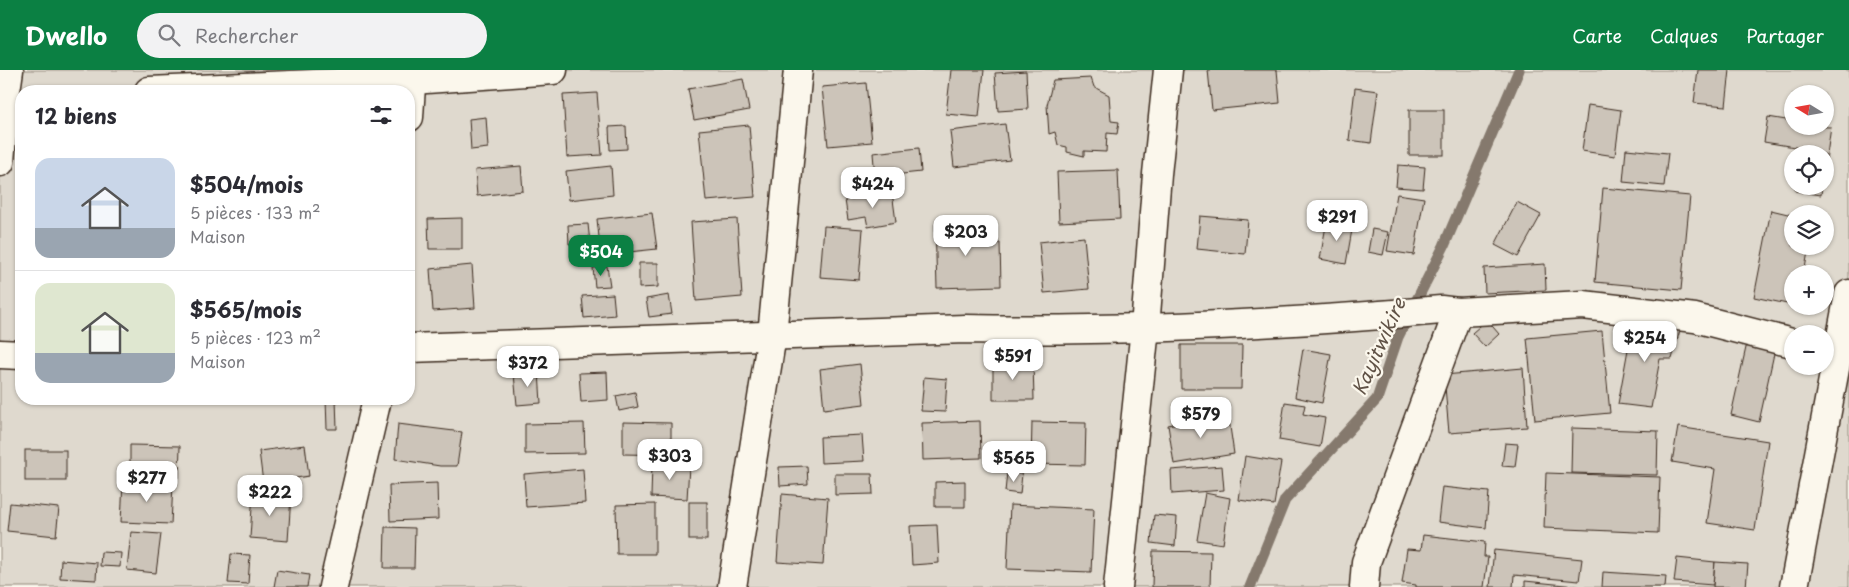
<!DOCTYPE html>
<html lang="fr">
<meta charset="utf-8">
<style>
body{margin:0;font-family:"Playpen Sans",sans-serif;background:#f2f2f3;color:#2b2b33;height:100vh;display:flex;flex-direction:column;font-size:19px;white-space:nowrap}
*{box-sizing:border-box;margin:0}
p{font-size:16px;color:#7c7c81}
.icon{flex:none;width:28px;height:28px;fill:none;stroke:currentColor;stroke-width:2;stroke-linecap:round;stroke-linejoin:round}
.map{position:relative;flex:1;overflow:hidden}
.details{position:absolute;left:15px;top:15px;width:400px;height:320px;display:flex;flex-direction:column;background:#fff;border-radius:20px;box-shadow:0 1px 4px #0004}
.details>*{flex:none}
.needle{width:32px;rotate:281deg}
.fabs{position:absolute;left:1784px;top:15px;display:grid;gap:10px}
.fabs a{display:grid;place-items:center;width:50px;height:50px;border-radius:50%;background:#fff;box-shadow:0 1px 4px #0004;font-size:25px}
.price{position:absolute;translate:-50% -42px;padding:0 11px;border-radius:10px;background:#fff;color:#222;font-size:16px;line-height:32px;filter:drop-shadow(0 1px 2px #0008)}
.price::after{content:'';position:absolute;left:50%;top:30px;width:15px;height:11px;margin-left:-8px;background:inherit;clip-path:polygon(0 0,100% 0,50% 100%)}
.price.current{background:#0b8043;color:#fff}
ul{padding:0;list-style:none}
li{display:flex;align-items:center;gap:15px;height:125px;padding:0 20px}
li+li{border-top:1px solid #e1e1e2}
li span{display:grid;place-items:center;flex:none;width:140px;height:100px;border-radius:15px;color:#555}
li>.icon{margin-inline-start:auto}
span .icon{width:60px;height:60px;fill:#fffc;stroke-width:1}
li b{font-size:21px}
h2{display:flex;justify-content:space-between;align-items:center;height:60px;padding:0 20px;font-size:21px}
header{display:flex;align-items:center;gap:30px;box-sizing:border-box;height:70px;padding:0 25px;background:#0b8043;color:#fff}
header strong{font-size:24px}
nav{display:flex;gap:28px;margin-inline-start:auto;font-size:18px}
.search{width:350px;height:45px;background:#f2f2f3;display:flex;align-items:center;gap:12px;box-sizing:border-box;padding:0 18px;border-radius:28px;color:#7c7c81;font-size:19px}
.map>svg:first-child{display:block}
.green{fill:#dfd9ce;stroke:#8d8276;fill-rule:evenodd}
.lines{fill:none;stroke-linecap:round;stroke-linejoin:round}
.stream{stroke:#85796d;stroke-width:11}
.building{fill:#ccc4b9;stroke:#3b2a1e}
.street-casing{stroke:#3b2a1e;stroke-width:31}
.secondary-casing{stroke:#3b2a1e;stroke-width:31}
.street{stroke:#fbf7ec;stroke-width:28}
.secondary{stroke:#fbf7ec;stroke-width:28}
.labels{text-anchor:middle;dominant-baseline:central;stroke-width:4.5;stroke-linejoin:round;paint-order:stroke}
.water-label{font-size:19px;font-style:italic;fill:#605246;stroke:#fbf7ec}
</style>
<header>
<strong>Dwello</strong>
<div class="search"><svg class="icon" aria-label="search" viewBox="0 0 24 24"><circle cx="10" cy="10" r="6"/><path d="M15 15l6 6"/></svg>Rechercher</div>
<nav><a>Carte</a><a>Calques</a><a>Partager</a></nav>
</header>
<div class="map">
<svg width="1849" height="517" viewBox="0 0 1849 517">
<rect width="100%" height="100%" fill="#fbf7ec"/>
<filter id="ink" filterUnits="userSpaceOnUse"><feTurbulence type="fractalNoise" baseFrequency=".02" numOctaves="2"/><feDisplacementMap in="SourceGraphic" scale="10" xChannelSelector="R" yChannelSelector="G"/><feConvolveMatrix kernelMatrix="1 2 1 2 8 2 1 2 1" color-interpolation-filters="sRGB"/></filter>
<g filter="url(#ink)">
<path class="green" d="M0,0H1849V517H0ZM21,21H409V329H21ZM1792,24H1825V56H1792ZM1792,84H1825V116H1792ZM1792,144H1825V176H1792ZM1792,204H1825V236H1792ZM1792,264H1825V296H1792Z"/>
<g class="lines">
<polyline class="stream" points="1250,517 1285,430 1377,329 1398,267 1444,176 1519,0"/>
</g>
<g class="building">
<polygon points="951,0 984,0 979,47 946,44"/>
<polygon points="1208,0 1277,0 1280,33 1212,40"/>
<polygon points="1698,0 1730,0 1726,36 1694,33"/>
<polygon points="1026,1 1028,39 998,41 995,3"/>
<polygon points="1091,8 1094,17 1109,25 1111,51 1119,52 1117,64 1107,63 1106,82 1084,81 1084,86 1067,82 1067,77 1058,75 1055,62 1049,64 1047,35 1053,10"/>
<polygon points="743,9 749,40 694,50 688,19"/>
<polygon points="866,13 872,72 828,76 822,17"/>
<polygon points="1355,18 1378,21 1371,73 1349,70"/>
<polygon points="597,23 602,85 567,87 563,25"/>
<polygon points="1588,35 1621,40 1615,86 1582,81"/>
<rect x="1409" y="40" width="35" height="45"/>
<polygon points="486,47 488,78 471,80 469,49"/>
<polygon points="1768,47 1792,51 1792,56 1831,57 1825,98 1825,84 1800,84 1801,78 1764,72"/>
<polygon points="1005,54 1010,90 954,97 950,61"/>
<polygon points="749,55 755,127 706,131 699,60"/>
<polygon points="626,56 627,79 610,80 609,57"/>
<polygon points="919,78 921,102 875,107 873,83"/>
<polygon points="1626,79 1668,83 1664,116 1623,112"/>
<polygon points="1398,95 1425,97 1423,119 1396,117"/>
<polygon points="521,96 523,121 477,126 475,100"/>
<polygon points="611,96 613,125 569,130 566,101"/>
<polygon points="1118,100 1120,149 1059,152 1057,102"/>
<polygon points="1795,116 1822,116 1821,125 1795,121"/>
<polygon points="1603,118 1690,126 1681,220 1595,212"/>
<polygon points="892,122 896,152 868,157 866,147 848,150 845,130"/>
<polygon points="1397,124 1424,128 1414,185 1387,181"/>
<polygon points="1517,132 1541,145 1518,187 1495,175"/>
<polygon points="1771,140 1792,145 1792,176 1809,176 1804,204 1792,204 1792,235 1754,227"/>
<polygon points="652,143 657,179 601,185 597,149"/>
<polygon points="1200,146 1248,150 1245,184 1197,179"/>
<polygon points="462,148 462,179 429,179 428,149"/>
<polygon points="737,149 742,227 696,231 691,152"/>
<polygon points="1327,150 1353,154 1346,194 1320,189"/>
<polygon points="981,152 982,174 1000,173 1001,216 937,218 935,154"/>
<polygon points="588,154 590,173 569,174 568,155"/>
<polygon points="824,156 863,159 859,210 820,207"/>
<polygon points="1372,159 1388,162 1383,185 1368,182"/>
<polygon points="1084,167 1089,219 1044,223 1039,172"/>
<polygon points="639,193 658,193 658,217 639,218"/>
<polygon points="1545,194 1546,220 1485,223 1484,198"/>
<polygon points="472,195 475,238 433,241 430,199"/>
<polygon points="607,196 610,216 595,217 593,198"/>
<polygon points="613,224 615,245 584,248 582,226"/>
<polygon points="669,225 672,244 649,247 646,229"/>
<polygon points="1487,250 1499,264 1485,277 1472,263"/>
<polygon points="1633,252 1680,260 1672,289 1660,289 1651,338 1618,334"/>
<polygon points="1602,261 1610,343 1535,350 1527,268"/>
<polygon points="1747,273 1775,279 1759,352 1731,345"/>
<polygon points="1181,275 1242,275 1241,319 1181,319"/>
<polygon points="1303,279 1331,284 1322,333 1295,327"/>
<polygon points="1033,292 1034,330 993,330 993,293"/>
<polygon points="860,294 864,334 824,339 820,299"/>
<polygon points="1523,298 1527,357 1449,363 1444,305"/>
<polygon points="539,302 541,333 517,335 514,304"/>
<polygon points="607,302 608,330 581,332 579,303"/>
<polygon points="924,307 947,309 945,342 921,341"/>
<polygon points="635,322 638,337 619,341 616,326"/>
<polygon points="326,329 336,329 337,359 327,359"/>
<polygon points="1285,332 1305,335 1303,344 1325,348 1320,377 1279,370"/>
<polygon points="1228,343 1234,384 1174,394 1168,355"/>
<polygon points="980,351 981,388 923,390 922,353"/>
<polygon points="623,352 671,353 671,385 623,384"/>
<polygon points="1032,352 1086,353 1085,395 1031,394"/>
<polygon points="584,353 585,383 525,384 525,354"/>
<polygon points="398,354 462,362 457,396 440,396 395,389"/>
<polygon points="1678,357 1768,371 1755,460 1707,453 1715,399 1672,392"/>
<polygon points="1572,358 1658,361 1657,405 1571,403"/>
<polygon points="862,365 864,391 821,393 820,367"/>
<polygon points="1505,373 1518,374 1515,397 1502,396"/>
<polygon points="130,375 180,376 179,407 130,406"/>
<polygon points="305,375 309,406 263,413 259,381"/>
<rect x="25" y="380" width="41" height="31"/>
<polygon points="1245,386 1281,392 1274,435 1239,430"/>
<polygon points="652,394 689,396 687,429 651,427"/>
<polygon points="807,396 808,414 780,416 779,397"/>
<polygon points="1222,396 1224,420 1172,424 1171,400"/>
<polygon points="583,399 585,433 526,437 524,404"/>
<polygon points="1007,402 1022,404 1020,424 1005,422"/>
<polygon points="1546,403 1660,407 1658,463 1544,458"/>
<polygon points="835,404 872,404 873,424 835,425"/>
<polygon points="965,411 965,437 935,437 935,412"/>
<polygon points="123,412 173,414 171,454 121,452"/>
<polygon points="437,413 438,449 390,451 389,415"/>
<polygon points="1442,417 1489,422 1486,458 1438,452"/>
<polygon points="253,422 291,426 288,471 250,468"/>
<polygon points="1205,423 1230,428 1223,474 1197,470"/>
<polygon points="782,424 828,428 823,495 777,492"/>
<rect x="689" y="432" width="18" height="38"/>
<polygon points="10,433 59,438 56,466 7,461"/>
<polygon points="655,434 655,484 617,484 616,435"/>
<polygon points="1010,435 1094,439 1091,502 1007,499"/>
<polygon points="1154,445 1177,447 1175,476 1151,473"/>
<polygon points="937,455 939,493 912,495 910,456"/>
<polygon points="385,457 415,458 414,498 384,498"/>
<polygon points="131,462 161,464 156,503 127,500"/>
<polygon points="1423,465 1485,472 1484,487 1488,487 1484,517 1416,517 1416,515 1402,513 1407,479 1421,480"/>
<polygon points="1494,480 1582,489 1579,511 1514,505 1513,517 1490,517"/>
<polygon points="1153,481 1211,482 1210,517 1152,517"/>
<polygon points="101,482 121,483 120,497 100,496"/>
<polygon points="231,484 250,485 248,514 228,513"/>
<polygon points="1677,488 1715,492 1713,515 1674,512"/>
<polygon points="61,490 97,493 96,510 60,508"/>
<polygon points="1715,492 1748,494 1746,517 1713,517"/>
<polygon points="277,500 309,505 307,517 274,517"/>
<polygon points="1603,502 1666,506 1665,517 1602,517"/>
<polygon points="1525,511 1585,517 1525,517"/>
</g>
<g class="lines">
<defs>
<g id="street">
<polyline points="149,21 412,10 553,0"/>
<polyline points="409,47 412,0"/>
<polyline points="0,92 5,28 9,0"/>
<path d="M409,278L965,259C1124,262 1283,254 1441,240L1458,242L1583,235L1695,248L1792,273"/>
<polyline points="0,284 21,285"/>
<polyline points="333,517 377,329"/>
<polyline points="732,517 772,265 798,0"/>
<polyline points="1118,517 1145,258 1157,104 1168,0"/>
<polyline points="1364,517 1366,492 1458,242"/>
</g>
<polyline id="secondary" points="1794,517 1849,224"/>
</defs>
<use href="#street" class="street-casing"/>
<use href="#secondary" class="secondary-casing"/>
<use href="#street" class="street"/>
<use href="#secondary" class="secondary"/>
</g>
</g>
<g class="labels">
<g class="water-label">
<text transform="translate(1378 276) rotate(-66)">Kayitwikire</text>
</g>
</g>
</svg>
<div class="fabs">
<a><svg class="needle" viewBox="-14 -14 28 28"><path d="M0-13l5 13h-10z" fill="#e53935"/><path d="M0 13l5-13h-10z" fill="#7c7c81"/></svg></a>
<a><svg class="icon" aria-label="locate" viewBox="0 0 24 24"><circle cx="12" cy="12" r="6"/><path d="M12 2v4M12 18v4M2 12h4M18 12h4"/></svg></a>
<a><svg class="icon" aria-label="layers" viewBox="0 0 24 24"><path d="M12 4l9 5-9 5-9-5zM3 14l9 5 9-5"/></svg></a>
<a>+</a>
<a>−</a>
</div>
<b class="price" style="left:873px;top:139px">$424</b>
<b class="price" style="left:1337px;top:172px">$291</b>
<b class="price" style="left:966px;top:187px">$203</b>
<b class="price current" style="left:601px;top:207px">$504</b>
<b class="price" style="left:1645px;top:293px">$254</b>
<b class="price" style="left:1013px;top:311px">$591</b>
<b class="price" style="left:528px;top:318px">$372</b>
<b class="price" style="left:1201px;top:369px">$579</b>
<b class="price" style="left:670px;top:411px">$303</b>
<b class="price" style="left:1014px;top:413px">$565</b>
<b class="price" style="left:147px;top:433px">$277</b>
<b class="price" style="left:270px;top:447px">$222</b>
<section class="details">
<h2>12 biens<svg class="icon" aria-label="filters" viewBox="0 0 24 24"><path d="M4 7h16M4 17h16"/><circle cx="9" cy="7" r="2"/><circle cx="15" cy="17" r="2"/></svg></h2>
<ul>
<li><span style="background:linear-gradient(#c9d6e8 70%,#9aa5b1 0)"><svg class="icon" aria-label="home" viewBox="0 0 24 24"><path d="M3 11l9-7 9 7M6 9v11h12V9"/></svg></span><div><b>$504/mois</b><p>5 pièces · 133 m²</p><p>Maison</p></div></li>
<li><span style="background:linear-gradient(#dfe7d0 70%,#9aa5b1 0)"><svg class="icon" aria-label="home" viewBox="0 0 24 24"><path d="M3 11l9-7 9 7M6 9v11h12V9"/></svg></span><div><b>$565/mois</b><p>5 pièces · 123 m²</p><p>Maison</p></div></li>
</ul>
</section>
</div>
